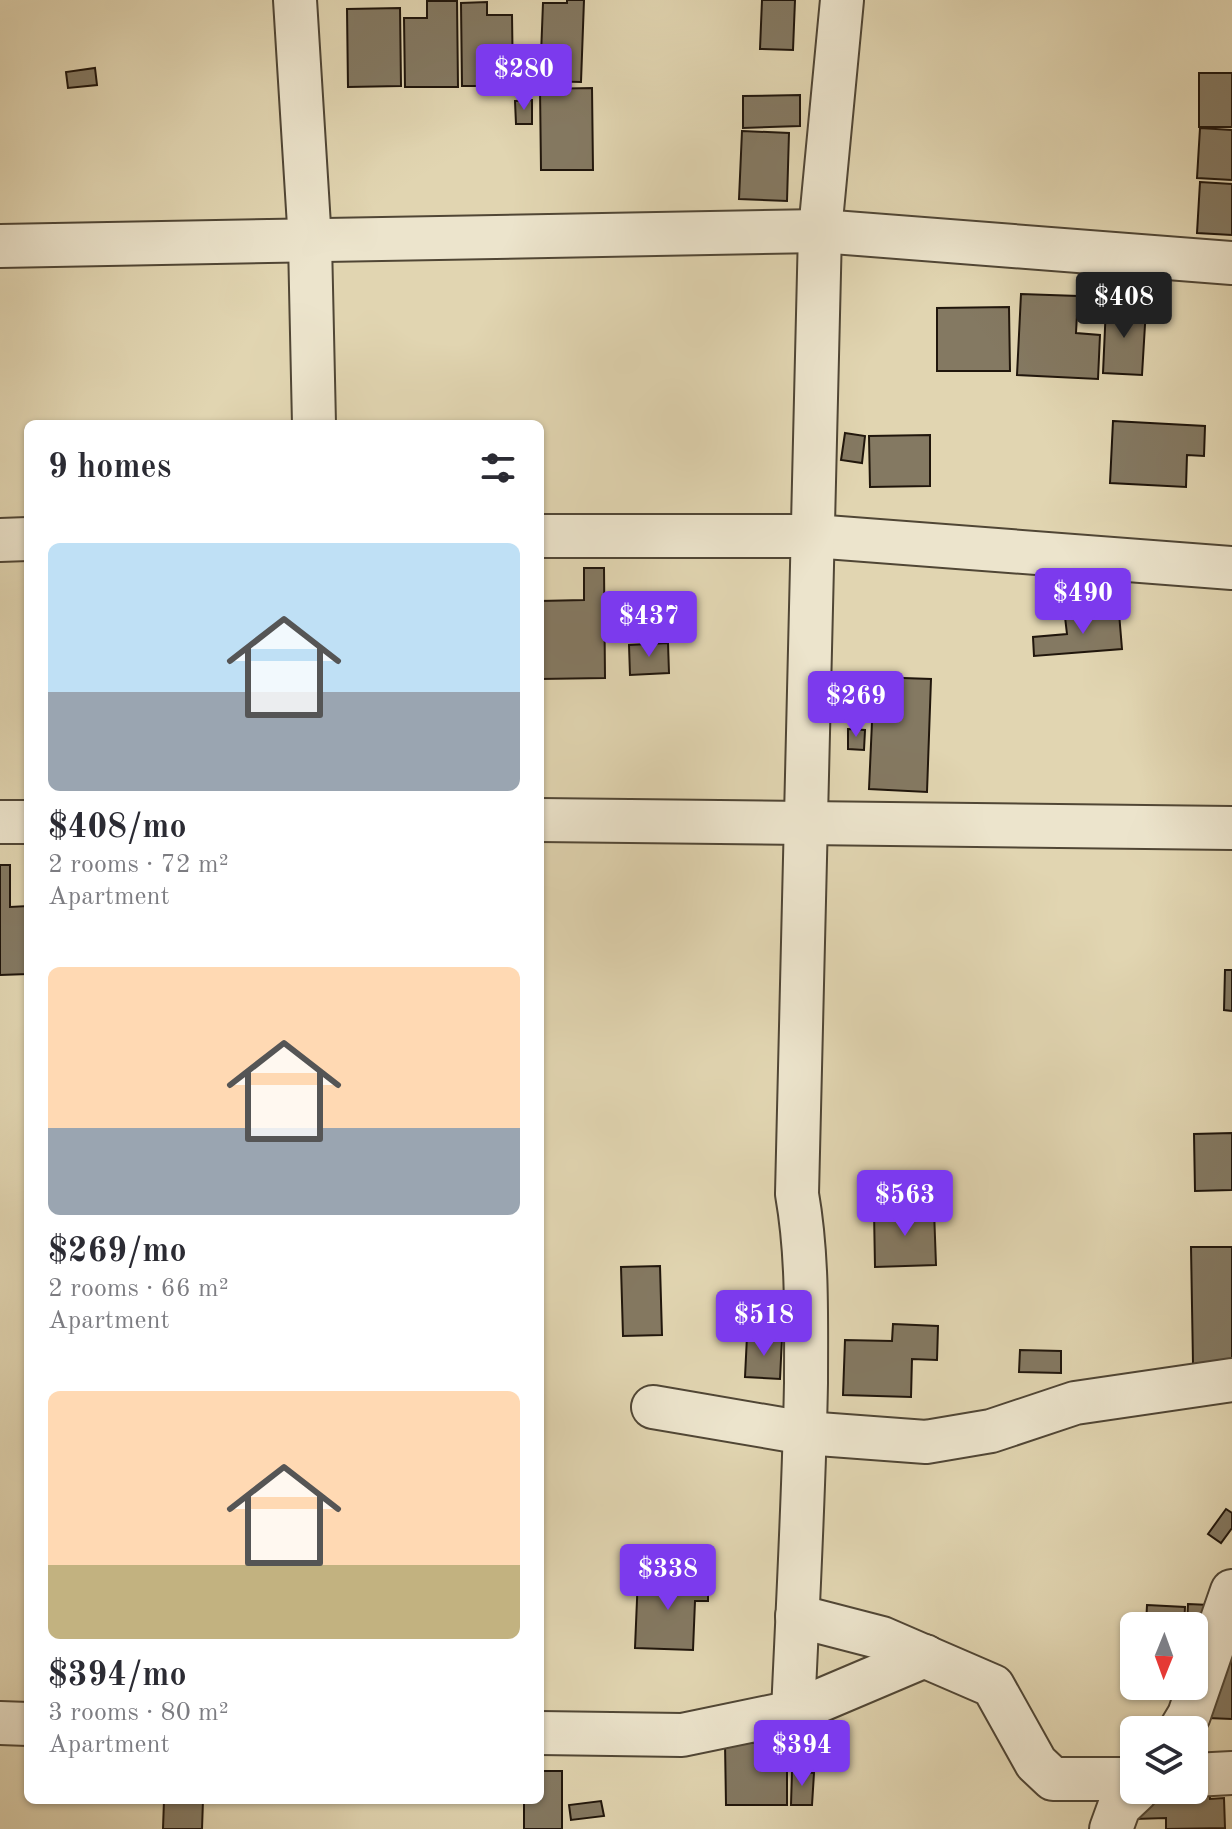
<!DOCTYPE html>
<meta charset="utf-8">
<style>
body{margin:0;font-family:"Old Standard TT",serif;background:#f7f7f7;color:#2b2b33;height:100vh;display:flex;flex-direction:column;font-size:30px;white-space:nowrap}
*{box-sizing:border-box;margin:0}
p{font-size:26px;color:#7c7c81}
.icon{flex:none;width:44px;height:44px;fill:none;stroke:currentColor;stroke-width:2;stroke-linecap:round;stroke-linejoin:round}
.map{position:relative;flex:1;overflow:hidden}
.sheet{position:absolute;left:24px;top:420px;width:520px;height:1384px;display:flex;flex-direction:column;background:#fff;border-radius:12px;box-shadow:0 2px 6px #0004}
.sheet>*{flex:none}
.needle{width:52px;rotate:181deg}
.buttons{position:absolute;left:1120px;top:1612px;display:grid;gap:16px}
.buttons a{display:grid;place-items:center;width:88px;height:88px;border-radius:12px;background:#fff;box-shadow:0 2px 6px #0004;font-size:40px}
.price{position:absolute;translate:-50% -68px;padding:0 18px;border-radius:8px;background:#7c3aed;color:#fff;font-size:26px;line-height:52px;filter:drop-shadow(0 2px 4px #0008)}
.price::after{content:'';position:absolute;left:50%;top:48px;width:24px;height:18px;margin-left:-12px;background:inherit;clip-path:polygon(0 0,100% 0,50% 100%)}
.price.current{background:#222;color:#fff}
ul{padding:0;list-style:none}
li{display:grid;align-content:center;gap:16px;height:424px;padding:0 24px}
li span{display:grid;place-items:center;height:248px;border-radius:12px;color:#555}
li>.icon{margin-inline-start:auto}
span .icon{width:144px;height:144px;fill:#fffc;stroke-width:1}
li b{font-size:34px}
h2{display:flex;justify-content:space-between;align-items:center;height:96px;padding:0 24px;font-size:34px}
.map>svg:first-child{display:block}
.building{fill:#847962;stroke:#20160c;stroke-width:2}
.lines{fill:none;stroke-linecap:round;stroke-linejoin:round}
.minor-casing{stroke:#504635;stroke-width:46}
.minor{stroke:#ece4cc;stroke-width:42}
</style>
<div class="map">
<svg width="1232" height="1829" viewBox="0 0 1232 1829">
<rect width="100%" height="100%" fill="#e1d5b1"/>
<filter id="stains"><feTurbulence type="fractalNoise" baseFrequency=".0025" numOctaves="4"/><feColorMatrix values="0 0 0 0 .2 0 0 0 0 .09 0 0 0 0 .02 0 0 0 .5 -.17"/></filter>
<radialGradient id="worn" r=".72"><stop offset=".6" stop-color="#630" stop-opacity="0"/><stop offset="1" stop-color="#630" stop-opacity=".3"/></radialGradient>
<g class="building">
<polygon points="567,0 584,0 581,82 540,81 543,3 567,3"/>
<polygon points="762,0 795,0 793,50 760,49"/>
<polygon points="427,1 457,1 458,87 405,87 404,18 427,18"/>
<polygon points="487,2 487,15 512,15 513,86 462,86 461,3"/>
<polygon points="400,8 401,86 348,87 347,9"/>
<polygon points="95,68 97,85 68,88 66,72"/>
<rect x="1199" y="73" width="33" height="54"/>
<polygon points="592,88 593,170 541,170 540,89"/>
<polygon points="800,95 800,126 743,128 743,96"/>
<polygon points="532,100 532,124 516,124 515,101"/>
<polygon points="1200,128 1232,130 1232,180 1197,178"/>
<polygon points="742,131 789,133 787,201 739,199"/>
<polygon points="1200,182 1232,184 1232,235 1197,233"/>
<rect x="1081" y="265" width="21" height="17"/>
<polygon points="1121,270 1149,272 1147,306 1119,304"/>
<polygon points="1021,294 1078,296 1076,333 1100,335 1098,379 1017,375"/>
<polygon points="1106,306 1146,308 1142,375 1103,373"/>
<polygon points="1009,307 1010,371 937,371 937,308"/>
<polygon points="1113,421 1205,426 1204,456 1187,455 1186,487 1110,483"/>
<polygon points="845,433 865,436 862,463 841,460"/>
<polygon points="930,435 930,486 870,487 869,436"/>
<polygon points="584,568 604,568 605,678 540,679 540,601 584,600"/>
<polygon points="669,592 670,632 641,633 639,593"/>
<polygon points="1119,613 1122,649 1034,656 1033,637 1067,634 1065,617"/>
<polygon points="668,643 669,673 630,675 629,645"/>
<polygon points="874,677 931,679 927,792 869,789"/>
<polygon points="848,729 865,730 864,750 848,749"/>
<polygon points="0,865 10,865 10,907 28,906 28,974 0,975"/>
<polygon points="1225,970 1232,970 1232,1011 1224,1010"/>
<polygon points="1232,1133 1232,1190 1195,1191 1194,1134"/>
<polygon points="934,1210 936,1265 875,1267 874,1211"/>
<polygon points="1191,1247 1232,1247 1232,1364 1193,1364"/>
<polygon points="660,1266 662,1335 623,1336 621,1267"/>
<polygon points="893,1324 938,1326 937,1360 912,1359 911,1397 843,1395 845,1340 892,1341"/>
<polygon points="747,1336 782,1338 780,1379 745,1377"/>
<polygon points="1020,1350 1061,1351 1061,1373 1019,1372"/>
<polygon points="1226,1509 1232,1513 1232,1528 1221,1543 1208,1534"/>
<polygon points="664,1559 665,1573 633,1575 633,1561"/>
<polygon points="638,1576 708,1579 708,1601 695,1601 693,1650 635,1648"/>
<polygon points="1188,1604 1232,1606 1232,1719 1183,1717 1194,1686 1194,1626 1187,1626"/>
<polygon points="1147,1605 1185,1607 1184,1626 1146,1626"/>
<polygon points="725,1743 787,1743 787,1805 726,1805"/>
<polygon points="540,1771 562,1771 562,1829 524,1829 524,1800 540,1800"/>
<polygon points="792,1771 814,1773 812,1805 791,1805"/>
<polygon points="1209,1775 1210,1799 1224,1798 1225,1828 1166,1829 1166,1818 1135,1819 1134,1790 1194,1790"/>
<polygon points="164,1800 203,1800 202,1829 163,1829"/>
<polygon points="601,1801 604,1816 571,1820 569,1805"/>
</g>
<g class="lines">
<defs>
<g id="minor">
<polyline points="295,0 310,242 314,424"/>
<polyline points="0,246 820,231 1232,263"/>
<polyline points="540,536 813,536 1232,568"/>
<polyline points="0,540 28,539"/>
<polyline points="540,820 1232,828"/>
<polyline points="0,822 28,822"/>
<polyline points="653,1407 805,1433 926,1442 991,1431 1075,1403 1232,1380"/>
<polyline points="797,1616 882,1638 993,1686 1036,1763 1053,1779 1134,1779"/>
<path d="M793,1712C798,1602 804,1492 806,1383C806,1319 808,1257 797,1194L820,231L842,0"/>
<polyline points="0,1723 28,1724"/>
<polyline points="1180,1730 1189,1715 1232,1591"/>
<polyline points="540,1733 682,1735 793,1712 925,1656"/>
<polyline points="1194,1775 1232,1773"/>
<polyline points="1111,1829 1119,1807 1137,1790"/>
</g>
</defs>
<use href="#minor" class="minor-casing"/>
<use href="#minor" class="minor"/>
</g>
<rect width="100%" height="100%" filter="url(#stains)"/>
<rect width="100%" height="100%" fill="url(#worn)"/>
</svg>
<div class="buttons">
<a><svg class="needle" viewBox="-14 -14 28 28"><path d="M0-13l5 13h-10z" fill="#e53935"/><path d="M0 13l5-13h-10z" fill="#7c7c81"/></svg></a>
<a><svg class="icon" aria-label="layers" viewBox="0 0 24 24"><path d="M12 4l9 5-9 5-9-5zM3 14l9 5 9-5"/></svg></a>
</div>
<b class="price" style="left:524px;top:112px">$280</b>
<b class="price current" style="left:1124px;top:340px">$408</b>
<b class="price" style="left:1083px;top:636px">$490</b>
<b class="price" style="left:649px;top:659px">$437</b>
<b class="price" style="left:856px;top:739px">$269</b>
<b class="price" style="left:905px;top:1238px">$563</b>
<b class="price" style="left:764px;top:1358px">$518</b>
<b class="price" style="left:668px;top:1612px">$338</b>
<b class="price" style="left:802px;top:1788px">$394</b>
<section class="sheet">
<h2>9 homes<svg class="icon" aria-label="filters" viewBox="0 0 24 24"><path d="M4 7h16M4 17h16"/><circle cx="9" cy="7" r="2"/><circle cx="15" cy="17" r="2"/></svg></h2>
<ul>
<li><span style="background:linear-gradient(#bfe0f5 60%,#9aa5b1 0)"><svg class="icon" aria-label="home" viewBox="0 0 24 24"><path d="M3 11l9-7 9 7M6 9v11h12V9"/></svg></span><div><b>$408/mo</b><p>2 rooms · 72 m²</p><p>Apartment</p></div></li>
<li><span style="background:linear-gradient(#ffd9b3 65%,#9aa5b1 0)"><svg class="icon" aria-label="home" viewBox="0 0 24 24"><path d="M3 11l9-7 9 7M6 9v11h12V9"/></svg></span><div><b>$269/mo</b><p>2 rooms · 66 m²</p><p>Apartment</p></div></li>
<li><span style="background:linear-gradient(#ffd9b3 70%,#c2b280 0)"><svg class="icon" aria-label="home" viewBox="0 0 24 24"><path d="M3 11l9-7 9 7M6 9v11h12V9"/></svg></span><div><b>$394/mo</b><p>3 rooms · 80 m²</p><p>Apartment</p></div></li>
</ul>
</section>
</div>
